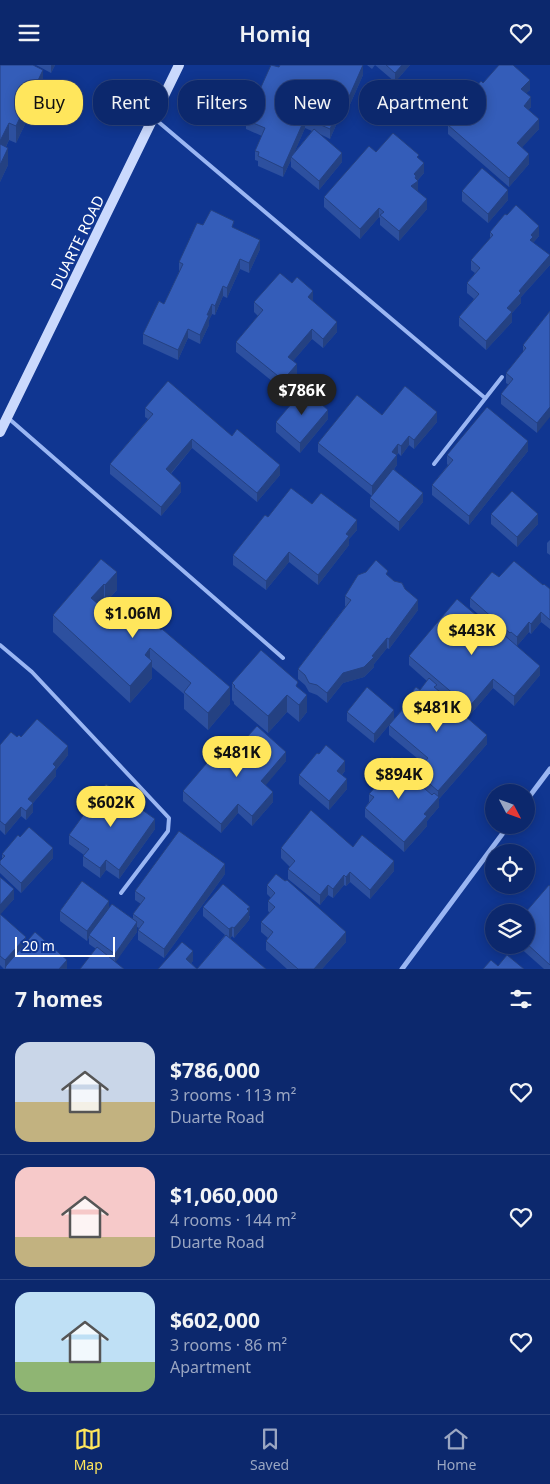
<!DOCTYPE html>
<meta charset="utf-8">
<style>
body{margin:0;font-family:"Noto Sans",sans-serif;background:#1a3475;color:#f1f3f6;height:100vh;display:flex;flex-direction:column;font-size:19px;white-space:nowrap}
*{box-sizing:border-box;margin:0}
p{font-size:16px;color:#9aa6c2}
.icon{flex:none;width:28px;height:28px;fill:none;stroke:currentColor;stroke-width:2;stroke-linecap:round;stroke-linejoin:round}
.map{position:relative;height:904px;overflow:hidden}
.details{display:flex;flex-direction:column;background:#0c286d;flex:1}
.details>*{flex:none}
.banner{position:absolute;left:15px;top:15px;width:520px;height:45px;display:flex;gap:10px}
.needle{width:32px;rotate:131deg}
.fabs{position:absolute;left:485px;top:719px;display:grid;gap:10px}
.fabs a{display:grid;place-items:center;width:50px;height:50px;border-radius:50%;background:#0c286d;box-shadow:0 2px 12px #0003,0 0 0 1px #2c4480;font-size:25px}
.scale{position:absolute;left:15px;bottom:12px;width:100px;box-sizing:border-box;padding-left:5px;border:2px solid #fff;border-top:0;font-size:14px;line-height:18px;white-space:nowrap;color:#fff;-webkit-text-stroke:4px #103691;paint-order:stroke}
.price{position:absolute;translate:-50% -42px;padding:0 11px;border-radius:18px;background:#ffe65c;color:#111;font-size:16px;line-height:32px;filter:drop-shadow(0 1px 2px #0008)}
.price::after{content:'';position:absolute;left:50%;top:30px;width:15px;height:11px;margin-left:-8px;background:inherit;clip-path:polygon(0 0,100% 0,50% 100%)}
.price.active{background:#222;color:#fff}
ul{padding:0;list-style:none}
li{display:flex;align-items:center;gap:15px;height:125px;padding:0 15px}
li+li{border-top:1px solid #2c4480}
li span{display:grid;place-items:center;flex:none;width:140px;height:100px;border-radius:15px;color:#555}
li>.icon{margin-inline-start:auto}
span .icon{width:60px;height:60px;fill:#fffc;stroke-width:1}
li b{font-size:21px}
h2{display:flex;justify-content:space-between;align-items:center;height:60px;padding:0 15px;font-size:21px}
.chip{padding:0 18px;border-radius:20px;background:#0c286d;box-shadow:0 2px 12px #0003,0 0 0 1px #2c4480;font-size:18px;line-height:45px}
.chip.active{background:#ffe65c;color:#111}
header{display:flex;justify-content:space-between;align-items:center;height:65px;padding:0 15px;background:#0c286d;font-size:22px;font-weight:600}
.menu{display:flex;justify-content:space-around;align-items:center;height:70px;border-top:1px solid #2c4480;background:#0c286d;font-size:14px;color:#9aa6c2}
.menu a{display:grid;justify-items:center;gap:2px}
.menu .active{color:#ffe65c}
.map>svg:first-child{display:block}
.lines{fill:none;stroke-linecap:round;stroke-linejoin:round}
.service{stroke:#9ab6f3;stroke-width:4}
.minor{stroke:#9ab6f3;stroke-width:5}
.secondary{stroke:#cad9fd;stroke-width:10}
.wall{fill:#2d509f;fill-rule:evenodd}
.shaded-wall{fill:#244182}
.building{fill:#345db9;stroke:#244182}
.labels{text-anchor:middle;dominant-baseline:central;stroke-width:4;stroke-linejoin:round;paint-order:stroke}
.street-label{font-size:15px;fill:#fff;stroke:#103691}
</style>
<header><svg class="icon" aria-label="menu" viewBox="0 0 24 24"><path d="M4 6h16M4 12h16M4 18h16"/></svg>Homiq<svg class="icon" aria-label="heart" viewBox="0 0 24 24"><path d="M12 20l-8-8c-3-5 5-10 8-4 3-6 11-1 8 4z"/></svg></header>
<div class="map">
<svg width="550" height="904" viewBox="0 0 550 904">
<rect width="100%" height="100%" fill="#103691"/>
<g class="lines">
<g class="service">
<polyline points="155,54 485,333"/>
<polyline points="7,352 283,593"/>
<polyline points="434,399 502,312"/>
<polyline points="0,580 32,607 169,753 168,766 121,828"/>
</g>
<g class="minor">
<polyline points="526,736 550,704"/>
<polyline points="402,904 509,760"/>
</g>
<polyline class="secondary" points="0,367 179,0"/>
</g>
<g class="wall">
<polygon points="0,0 43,22 16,78 9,75 6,82 8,100 0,117"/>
<polygon points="36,0 55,0 51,8"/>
<polygon points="367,0 410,0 395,17 375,0 372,4"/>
<path d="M279,2L363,10L344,53L340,51L330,74L320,69L342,97L319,125L291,102V95L283,112L258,101V96L255,95V86L262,71L246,64V55ZM305,63L312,66L294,88Z"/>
<polygon points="483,18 530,25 526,28 531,42 528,45 539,64 522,82 529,99 509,122 448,69 448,60 476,27 476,22"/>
<polygon points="376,87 419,94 424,108 418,115 418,125 417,126 427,144 399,176 380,160 380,153 379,152 360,174 324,142 324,132"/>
<polygon points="462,126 508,135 488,158 462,136"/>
<polygon points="203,160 234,163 260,184 249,208 240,204 227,233 223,231 215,250 212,249 209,255 209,260 200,279 188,273 178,295 143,279 143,269 164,239 179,207 179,197"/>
<polygon points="490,167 539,171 533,178 550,200 521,232 521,238 512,248 512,257 486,285 459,261 459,252 474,234 467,228 467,218 475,208 471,205 471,195 490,174"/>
<polygon points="292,218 313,235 312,236 337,267 323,283 312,274 293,296 297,309 283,325 236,287 236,277 258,251 254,247 254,237"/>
<polygon points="550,246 537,368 501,339 501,329 509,320 506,318 506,308 523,288 523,280"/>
<polygon points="145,343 232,371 280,410 257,437 192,383 171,409 181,427 161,451 110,409 110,399 148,354 145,352"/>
<polygon points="382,350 437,357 414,384 409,380 401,391 398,388 397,390 397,400 394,404 423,437 399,466 370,442 370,433 372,431 318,387 318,378"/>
<polygon points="328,354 300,388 276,367 276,357"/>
<polygon points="528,386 469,460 432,430 432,420 448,400 447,399 447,390"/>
<polygon points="312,439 357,465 349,474 349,480 318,520 289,497 266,525 233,500 233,490 268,452"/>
<polygon points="491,449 538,459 517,482 491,459"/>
<polygon points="550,475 550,490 547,488 547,478"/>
<polygon points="101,494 117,525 105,538 104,536 100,540 110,549 230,639 208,665 184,644 184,629 152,602 152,613 130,638 53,567 53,550"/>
<polygon points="388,511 418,545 389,584 387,583 374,599 374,602 364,612 343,618 327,638 317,630 309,627 305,620 298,614 298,604 346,541 345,541 345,531"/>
<polygon points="499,512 543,520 550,524 550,564 541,557 531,569 529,567 517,581 540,610 514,641 493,623 469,651 437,624 487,679 439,734 439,742 427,756 427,761 404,787 365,752 365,743 369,737 369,729 374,724 373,714 404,706 416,716 416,707 423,698 389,670 389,660 408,638 408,632 420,625 427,616 409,600 409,591 483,562 487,557 470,542 470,533"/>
<polygon points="232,618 298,623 307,647 299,657 287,647 268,668 234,639 234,637 232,635"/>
<polygon points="347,647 394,654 374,678 347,656"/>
<polygon points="17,672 21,672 68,690 56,705 56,711 33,738 33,747 26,755 21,751 5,770 0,765 0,680"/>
<polygon points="286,696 265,720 273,737 252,761 238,748 221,768 183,736 183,726 222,700"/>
<polygon points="345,706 342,710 347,724 329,745 299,719 299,710"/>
<polygon points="155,764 119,814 106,805 100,813 83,801 83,791 84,790 69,779 69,770"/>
<polygon points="353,782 394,806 370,834 350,817 346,821 344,820 333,833 328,830 320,840 288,814 288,804 290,802 281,793 281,783"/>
<polygon points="2,789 53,793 21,828 0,808 0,796 2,794"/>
<polygon points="225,809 164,893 138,875 138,865 139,863 137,862 137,867 115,897 89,879 89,872 87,876 60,856 60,846 109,843 133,854 133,849 141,839 135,835 135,826"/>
<polygon points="0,812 14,834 0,849 26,878 67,904 4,904 0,900"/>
<polygon points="267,820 346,877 322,904 287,904 266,885 266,876 268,873 261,867 261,857 270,848 268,846 268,836 271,833 267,829"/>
<polygon points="550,821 550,904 544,904 517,880 526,880 526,848"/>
<polygon points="203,842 250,851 249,855 234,873 232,871 230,873 266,904 158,904 193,896 191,898 197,904 225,870 203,851"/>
</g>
<g class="shaded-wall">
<polygon points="51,0 55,0 51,8"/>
<polygon points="363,0 363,10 344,53 344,43"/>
<polygon points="402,0 410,0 395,17 395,8"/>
<polygon points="43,5 43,22 16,78 16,61"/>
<polygon points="530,15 530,25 521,33 521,24"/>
<polygon points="531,32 531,42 524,50 524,41"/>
<polygon points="340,42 340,51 330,74 330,64"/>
<polygon points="305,53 305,63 292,93 291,92 291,95 283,112 283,103"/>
<polygon points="539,54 539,64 517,88 517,78"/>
<polygon points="9,58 9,75 0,94 0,76"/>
<polygon points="8,83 8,100 0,117 0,100"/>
<polygon points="342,88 342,97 319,125 319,116"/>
<polygon points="529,89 529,99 509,122 509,113"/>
<polygon points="424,98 424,108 416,117 418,116 418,125 411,130 411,121 414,109"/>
<polygon points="508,125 508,135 488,158 488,149"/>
<polygon points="427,134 427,144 399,176 399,166"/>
<polygon points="379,143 379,152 360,174 360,164"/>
<polygon points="539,161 539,171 533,178 530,175 531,170"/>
<polygon points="260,175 260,184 249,208 249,198"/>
<polygon points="550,190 550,200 521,232 521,238 512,248 512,257 486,285 486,276 519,226"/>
<polygon points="240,194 240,204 227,233 227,223"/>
<polygon points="223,221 223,231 215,250 215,241"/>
<polygon points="313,226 313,235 308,242 308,232"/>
<polygon points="212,239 212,249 209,255 209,260 200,279 200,270 207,250"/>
<polygon points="337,257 337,267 323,283 323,274"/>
<polygon points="188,264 188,273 178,295 178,285"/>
<polygon points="312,264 312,274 288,302 288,292"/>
<polygon points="297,299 297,309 283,325 283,315"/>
<polygon points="550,342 550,352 537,368 537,358"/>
<polygon points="328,345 328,354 300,388 300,378"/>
<polygon points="437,347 437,357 414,384 414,375"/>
<polygon points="409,371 409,380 401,391 401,381"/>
<polygon points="192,374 192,383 166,414 166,404"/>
<polygon points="528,376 528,386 469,460 469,451"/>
<polygon points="398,379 398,388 392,396 392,387"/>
<polygon points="397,390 397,400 372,431 372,421"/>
<polygon points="280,400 280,410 257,437 257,428"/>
<polygon points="181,418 181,427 161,451 161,442"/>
<polygon points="423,428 423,437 399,466 399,457"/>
<polygon points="538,449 538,459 517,482 517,472"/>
<polygon points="357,455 357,465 349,474 349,480 318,520 318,510 346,469"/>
<polygon points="289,487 289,497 266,525 266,516"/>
<polygon points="117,507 117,525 105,538 105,520"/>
<polygon points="104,519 104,536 91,550 91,533"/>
<polygon points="418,535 418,545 389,584 389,574"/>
<polygon points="541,547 541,557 531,569 531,559"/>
<polygon points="483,556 483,564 482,563 482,567 475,574 475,565"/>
<polygon points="529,557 529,567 517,581 517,572"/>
<polygon points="387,573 387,583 374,599 374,602 364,612 343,618 327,638 327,628 343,608 372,591"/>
<polygon points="150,583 150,598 152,596 152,613 130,638 130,621 145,590"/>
<polygon points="540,601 540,610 514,641 514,631"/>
<polygon points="493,614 493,623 469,651 469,642"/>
<polygon points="230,622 230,639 208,665 208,648"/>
<polygon points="287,630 287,647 268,668 268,651"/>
<polygon points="307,630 307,647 299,657 299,640"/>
<polygon points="394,645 394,654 374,678 374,669"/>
<polygon points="487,670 487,679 439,734 439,742 427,756 427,761 404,787 404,777 424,749 438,733 438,726"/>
<polygon points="68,681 68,690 56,705 56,711 33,738 33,747 26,755 26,746 28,734 53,699"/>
<polygon points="286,687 286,696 261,726 261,716"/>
<polygon points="345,696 345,706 337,715 337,706"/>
<polygon points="347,714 347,724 329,745 329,736"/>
<polygon points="273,727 273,737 252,761 252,751"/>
<polygon points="238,739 238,748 221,768 221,759"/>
<polygon points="21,742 21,751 5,770 5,760"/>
<polygon points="155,754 155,764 119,814 119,805"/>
<polygon points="53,783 53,793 21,828 21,818"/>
<polygon points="106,795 106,805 100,813 100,803"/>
<polygon points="394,796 394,806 370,834 370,825"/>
<polygon points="225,799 225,809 164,893 164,884"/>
<polygon points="350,807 350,817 346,821 346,812"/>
<polygon points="344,810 344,820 333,833 333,824"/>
<polygon points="328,820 328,830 320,840 320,830"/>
<polygon points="14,824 14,834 0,850 0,840"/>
<polygon points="109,836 109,846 89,870 89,872 87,876 87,866"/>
<polygon points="250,842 249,855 234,873 234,863"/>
<polygon points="137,857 137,867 115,898 115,889"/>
<polygon points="232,862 232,871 229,874 229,864"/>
<polygon points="346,867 346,877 322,904 314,904"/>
<polygon points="26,872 26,882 5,904 5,895"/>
<polygon points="193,886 193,896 186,904 186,894"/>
<polygon points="67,895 67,904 59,904"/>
</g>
<g class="building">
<polygon points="0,0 33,0 43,5 16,61 9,58 0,76"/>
<polygon points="271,0 279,2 280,0 363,0 344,43 340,42 330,64 305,53 283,103 258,91 259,87 255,86 265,63 246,55"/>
<polygon points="386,0 402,0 395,8"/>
<polygon points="499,0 513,0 530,15 521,24 531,32 524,41 539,54 517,78 529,89 509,113 448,60 479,25 476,22 481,16 483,18"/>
<polygon points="314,64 342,88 319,116 291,92"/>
<polygon points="393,68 419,90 417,92 424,98 414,109 416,111 415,113 418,116 411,121 427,134 399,166 380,150 384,147 379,143 360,164 324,132 369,81 376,87"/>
<polygon points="0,79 8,83 0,100"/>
<polygon points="482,103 508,125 488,149 462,126"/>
<polygon points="516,140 539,161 531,170 533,172 530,175 550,190 519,226 521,228 507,243 512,247 486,276 459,252 479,229 467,218 480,203 471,195 493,170 490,167 505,149 507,150"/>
<polygon points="211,145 234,156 232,162 260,175 249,198 240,194 227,223 223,221 215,241 212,239 207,250 209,250 200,270 188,264 178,285 143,269 159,236 164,239 183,199 179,197 197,158 203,160"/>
<polygon points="280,208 292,218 297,212 313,226 308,232 337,257 323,274 312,264 288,292 297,299 283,315 236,277 263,245 254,237"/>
<polygon points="550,246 550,342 537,358 501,329 513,314 506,308 526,283 523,280"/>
<polygon points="168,316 232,371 237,364 280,400 257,428 192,374 166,404 181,418 161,442 110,399 153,349 145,343"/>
<polygon points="405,321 437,347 414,375 409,371 401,381 398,379 392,387 397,390 372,421 318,378 357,330 382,350"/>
<polygon points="304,324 328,345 300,378 276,357"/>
<polygon points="487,342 528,376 469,451 432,420 453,395 447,390"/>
<polygon points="393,404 423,428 399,457 370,433"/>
<polygon points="291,423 312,439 321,428 357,455 346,469 349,471 318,510 289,487 266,516 233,490 265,450 268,452"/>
<polygon points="512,426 538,449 517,472 491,449"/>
<polygon points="101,494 117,507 105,520 104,519 91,533 110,549 123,533 161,565 162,564 230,622 208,648 184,627 191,618 150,583 145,590 152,596 130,621 53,550"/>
<polygon points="376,495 388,506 386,509 394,516 402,518 405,524 418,535 389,574 387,573 372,591 374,592 364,602 343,608 327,628 317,620 309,618 305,610 298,604 351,535 345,531 358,510 366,507"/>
<polygon points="514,496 543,520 544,519 550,524 550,555 541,547 531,559 529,557 517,572 511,567 510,568 470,533 492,507 499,512"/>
<polygon points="457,534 483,556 475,565 486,575 490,571 482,563 488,556 540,601 514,631 493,614 469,642 409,591"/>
<polygon points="261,585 298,617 296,621 307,630 299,640 287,630 268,651 234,622 235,621 232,618"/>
<polygon points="429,613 437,620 434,622 452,637 450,638 487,670 438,726 416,707 428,693 389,660 411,635 408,632 416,622 420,625"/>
<polygon points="367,622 394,645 374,669 347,647"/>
<polygon points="37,654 68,681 53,699 56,702 28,734 33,738 26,746 21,742 5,760 0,756 0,680 11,667 17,672 19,670 21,672"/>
<polygon points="257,661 286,687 261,716 273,727 252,751 238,739 221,759 183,726 212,692 222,700"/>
<polygon points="326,680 345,696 337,706 347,714 329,736 299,710 317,688 319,689"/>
<polygon points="392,692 404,703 403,705 432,730 434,728 439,732 424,749 427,751 404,777 365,743 374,732 369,729 378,719 373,714"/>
<polygon points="106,719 155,754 119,805 106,795 100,803 83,791 89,784 69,770"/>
<polygon points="311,745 353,782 362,770 394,796 370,825 350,807 346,812 344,810 333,824 328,820 320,830 288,804 295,796 281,783"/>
<polygon points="29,762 53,783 21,818 0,799 0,796 5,791 2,789 18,770 20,772"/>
<polygon points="179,766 225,799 164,884 138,865 144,857 133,849 145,833 135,826"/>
<polygon points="276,809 285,816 287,815 346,867 314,904 298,904 266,876 273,867 261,857 275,842 268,836 275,828 267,820"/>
<polygon points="0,812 14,824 0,840"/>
<polygon points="82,816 109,836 87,866 60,846"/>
<polygon points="223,819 250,842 247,844 249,846 234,863 232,862 229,864 203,842"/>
<polygon points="549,820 550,821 550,900 526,878 526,848 525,848"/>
<polygon points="112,839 137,857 115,889 89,870"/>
<polygon points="0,849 26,872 5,895 0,891"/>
<polygon points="35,867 67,895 59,904 5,904 6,901"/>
<polygon points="226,870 266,904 158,904 182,877 193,886 186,894 197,904"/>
<polygon points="97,882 124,904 80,904"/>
<polygon points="507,890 524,904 483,904 491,895 498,901"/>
</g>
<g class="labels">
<g class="street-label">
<text transform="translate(77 177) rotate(-64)">DUARTE ROAD</text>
</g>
</g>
</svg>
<div class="fabs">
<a><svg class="needle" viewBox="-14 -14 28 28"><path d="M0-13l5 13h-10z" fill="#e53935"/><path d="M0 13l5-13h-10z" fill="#9aa6c2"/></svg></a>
<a><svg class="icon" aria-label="locate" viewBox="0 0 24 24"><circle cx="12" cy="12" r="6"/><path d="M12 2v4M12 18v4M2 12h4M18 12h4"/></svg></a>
<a><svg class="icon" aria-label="layers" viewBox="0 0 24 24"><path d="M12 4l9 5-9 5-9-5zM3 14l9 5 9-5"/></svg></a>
</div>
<div class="scale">20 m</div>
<b class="price active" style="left:302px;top:351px">$786K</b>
<b class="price" style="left:133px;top:574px">$1.06M</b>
<b class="price" style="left:472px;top:591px">$443K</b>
<b class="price" style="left:437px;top:668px">$481K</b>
<b class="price" style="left:237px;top:713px">$481K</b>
<b class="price" style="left:399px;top:735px">$894K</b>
<b class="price" style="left:111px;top:763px">$602K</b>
<div class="banner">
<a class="chip active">Buy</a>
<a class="chip">Rent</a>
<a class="chip">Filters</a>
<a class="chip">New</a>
<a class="chip">Apartment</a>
</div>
</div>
<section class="details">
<h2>7 homes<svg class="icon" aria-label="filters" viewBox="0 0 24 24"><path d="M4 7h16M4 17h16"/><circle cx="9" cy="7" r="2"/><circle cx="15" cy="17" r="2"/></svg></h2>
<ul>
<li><span style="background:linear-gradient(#c9d6e8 60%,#c2b280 0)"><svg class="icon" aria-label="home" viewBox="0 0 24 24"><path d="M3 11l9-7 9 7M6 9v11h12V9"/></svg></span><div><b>$786,000</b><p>3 rooms · 113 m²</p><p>Duarte Road</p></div><svg class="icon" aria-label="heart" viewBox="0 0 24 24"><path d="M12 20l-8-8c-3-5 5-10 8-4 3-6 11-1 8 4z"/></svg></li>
<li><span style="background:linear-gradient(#f6c9c9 70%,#c2b280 0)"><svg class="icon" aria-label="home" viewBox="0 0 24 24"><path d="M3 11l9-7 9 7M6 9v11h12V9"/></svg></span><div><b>$1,060,000</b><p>4 rooms · 144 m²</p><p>Duarte Road</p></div><svg class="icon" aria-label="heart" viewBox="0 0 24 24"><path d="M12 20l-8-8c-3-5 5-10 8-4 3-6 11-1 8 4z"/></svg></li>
<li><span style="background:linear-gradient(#bfe0f5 70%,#8fb573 0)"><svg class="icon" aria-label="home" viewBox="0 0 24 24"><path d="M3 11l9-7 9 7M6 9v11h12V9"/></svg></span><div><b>$602,000</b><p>3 rooms · 86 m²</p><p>Apartment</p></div><svg class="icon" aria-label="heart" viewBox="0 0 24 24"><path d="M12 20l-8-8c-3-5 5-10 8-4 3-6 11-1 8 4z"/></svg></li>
</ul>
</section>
<nav class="menu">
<a class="active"><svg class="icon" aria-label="map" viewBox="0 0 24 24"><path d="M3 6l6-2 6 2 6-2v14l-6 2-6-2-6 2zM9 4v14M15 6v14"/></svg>Map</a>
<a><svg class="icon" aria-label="saved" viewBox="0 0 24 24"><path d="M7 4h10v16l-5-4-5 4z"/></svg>Saved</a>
<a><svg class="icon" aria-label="home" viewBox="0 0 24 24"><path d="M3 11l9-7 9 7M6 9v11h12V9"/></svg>Home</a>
</nav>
